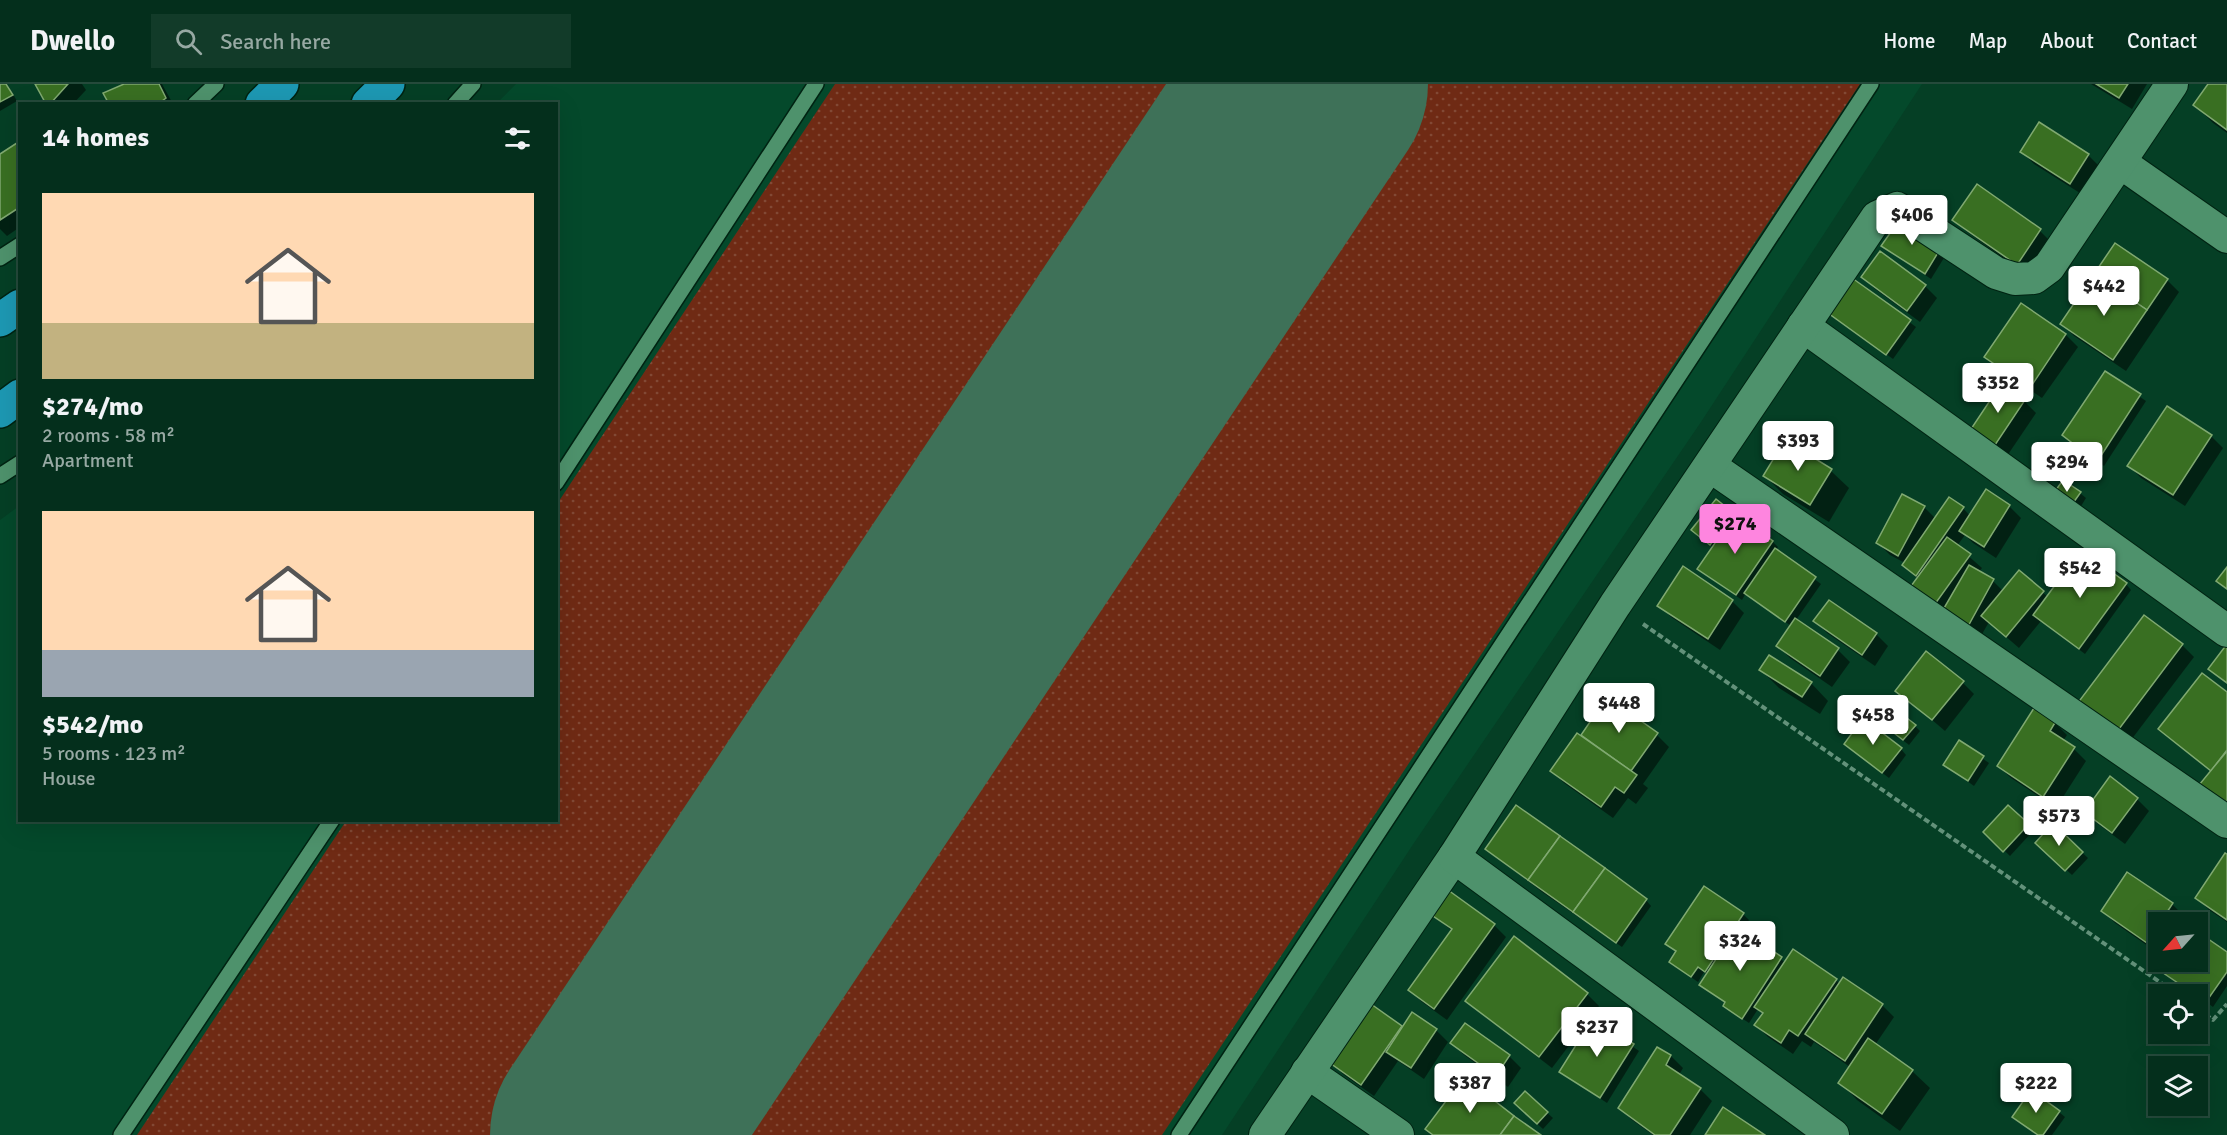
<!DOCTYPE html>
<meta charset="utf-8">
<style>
body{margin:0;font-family:Signika,sans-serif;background:#123b29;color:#f1f3f6;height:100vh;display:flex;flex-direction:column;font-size:22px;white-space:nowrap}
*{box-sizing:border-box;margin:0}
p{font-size:20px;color:#97a9a3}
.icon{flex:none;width:33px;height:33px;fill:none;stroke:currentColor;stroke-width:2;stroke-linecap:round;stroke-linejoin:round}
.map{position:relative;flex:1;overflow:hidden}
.side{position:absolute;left:18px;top:18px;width:540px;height:720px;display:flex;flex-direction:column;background:#042f1c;border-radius:0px;box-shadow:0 6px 24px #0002,0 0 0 2px #254a3b}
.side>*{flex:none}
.needle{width:39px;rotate:243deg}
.buttons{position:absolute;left:2148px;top:828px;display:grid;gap:12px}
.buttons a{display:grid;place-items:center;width:60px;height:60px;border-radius:0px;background:#042f1c;box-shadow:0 6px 24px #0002,0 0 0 2px #254a3b;font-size:30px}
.price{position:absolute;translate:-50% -51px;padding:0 14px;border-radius:6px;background:#fff;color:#222;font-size:20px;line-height:39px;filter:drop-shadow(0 2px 3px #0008)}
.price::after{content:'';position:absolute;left:50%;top:36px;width:18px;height:14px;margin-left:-9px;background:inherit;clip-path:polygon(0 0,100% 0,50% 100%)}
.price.active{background:#fe85df;color:#111}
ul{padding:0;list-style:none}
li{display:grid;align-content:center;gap:12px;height:318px;padding:0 24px}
li span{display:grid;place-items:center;height:186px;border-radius:0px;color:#555}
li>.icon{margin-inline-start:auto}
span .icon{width:108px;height:108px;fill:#fffc;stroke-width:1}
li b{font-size:26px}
h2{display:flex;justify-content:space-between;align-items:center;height:72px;padding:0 24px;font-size:26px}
header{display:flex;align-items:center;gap:36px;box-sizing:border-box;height:84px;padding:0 30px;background:#042f1c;border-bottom:2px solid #254a3b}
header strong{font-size:28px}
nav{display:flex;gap:33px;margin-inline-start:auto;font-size:21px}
.search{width:420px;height:54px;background:#123b29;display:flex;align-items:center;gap:15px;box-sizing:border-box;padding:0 21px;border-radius:0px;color:#97a9a3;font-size:22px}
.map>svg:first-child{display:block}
.built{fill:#04492b}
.grass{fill:url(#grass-dots)}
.shadow{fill:#0007}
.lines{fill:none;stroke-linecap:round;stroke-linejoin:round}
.runway{stroke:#3e7158;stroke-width:238}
.building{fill:#396f22;stroke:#80a971;stroke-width:1.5}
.lane-casing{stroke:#002312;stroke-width:18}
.street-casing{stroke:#002312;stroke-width:34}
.highway-casing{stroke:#002312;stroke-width:36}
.path{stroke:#63917a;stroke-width:4;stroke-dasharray:6 3;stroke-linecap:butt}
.lane{stroke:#4e926c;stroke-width:15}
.street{stroke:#4e926c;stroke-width:32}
.highway{stroke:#1d98b3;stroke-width:33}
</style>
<header>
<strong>Dwello</strong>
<div class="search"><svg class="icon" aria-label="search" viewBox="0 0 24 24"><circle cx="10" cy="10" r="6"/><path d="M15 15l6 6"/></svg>Search here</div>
<nav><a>Home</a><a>Map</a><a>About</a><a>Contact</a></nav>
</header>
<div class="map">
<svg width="2227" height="1051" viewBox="0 0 2227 1051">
<defs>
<pattern id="grass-dots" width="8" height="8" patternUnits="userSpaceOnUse" patternTransform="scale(1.5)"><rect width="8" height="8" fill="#6f2a14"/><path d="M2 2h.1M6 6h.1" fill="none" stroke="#824935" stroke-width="1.8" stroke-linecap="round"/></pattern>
</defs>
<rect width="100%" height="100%" fill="#053f25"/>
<polygon class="built" points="516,0 1922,0 1701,338 1414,759 1222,1051 0,1051 0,436 19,422 20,736 556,736 556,20 497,19"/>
<g class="grass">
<polygon points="835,0 1232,0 533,1051 137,1051 346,737 556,736 557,420"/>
<polygon points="1420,0 1860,0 1162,1051 723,1051"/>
</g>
<g class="shadow">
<polygon points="0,0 7,0 17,17 0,27"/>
<polygon points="37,0 82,0 86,6 73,20 48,20"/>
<polygon points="123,0 162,0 173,20 111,20 125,1"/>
<polygon points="2091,0 2147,0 2132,25"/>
<polygon points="2210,0 2227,0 2227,49 2213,39 2195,21"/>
<polygon points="20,58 20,143 7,152 0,145 0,72"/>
<polygon points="2022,68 2088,71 2100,83 2083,111 2034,80"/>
<polygon points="1977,102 2040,147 2052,159 2029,192 1966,147 1954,135"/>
<polygon points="1883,162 1947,169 1931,195"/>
<polygon points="1881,169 1925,202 1937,214 1920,238 1875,205 1863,193"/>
<polygon points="1853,196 1916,243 1893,275 1836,234"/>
<polygon points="2167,196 2179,208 2126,287 2074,252 2062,240"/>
<polygon points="2021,221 2066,251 2078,263 2042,314 1998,284 1986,272"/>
<polygon points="2105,289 2146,317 2104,382 2070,356"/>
<polygon points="2024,317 2036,329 2007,372 1985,357"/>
<polygon points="2211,352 2223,364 2185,422 2141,394 2129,382"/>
<polygon points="1786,359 1831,387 1849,404 1829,438 1783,410 1765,392"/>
<polygon points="2080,409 2086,414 2078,427 2055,410"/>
<polygon points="1903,412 1924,423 1936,435 1963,424 1970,432 2009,422 2021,434 1996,474 1973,459 1965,451 1957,462 1982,484 1979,488 1993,497 2003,507 2019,488 2048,513 2126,500 2131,506 2085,570 2041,537 2019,564 1989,538 1978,557 1925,514 1918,495 1904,481 1905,479 1890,471 1878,459"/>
<polygon points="1716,417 1773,458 1778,463 1776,466 1821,500 1796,536 1838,566 1850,578 1832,603 1790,574 1778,562 1791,542 1746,509 1742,516 1705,490 1713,463 1699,452"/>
<polygon points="1732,517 1744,529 1720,566 1671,533 1659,521"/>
<polygon points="1829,518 1876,550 1888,562 1875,582 1827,549 1815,537"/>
<polygon points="2145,533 2182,561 2194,573 2128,660 2091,632"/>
<polygon points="1761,586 1811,599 1828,617 1820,630 1779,604"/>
<polygon points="1963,599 1974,610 1945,647 1897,606"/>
<polygon points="1608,615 1657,651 1669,663 1643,700 1648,704 1636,720 1628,714 1613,734 1564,699 1552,687 1581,653"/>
<polygon points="1876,635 1915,642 1920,647 1909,661"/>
<polygon points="2055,639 2067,651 2063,657 2074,665 2086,677 2056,724 2011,694 1998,682"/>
<polygon points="1959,658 1989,679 1974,702 1945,681"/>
<polygon points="1901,665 1906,671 1889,694 1852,666"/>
<polygon points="2137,715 2149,727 2125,760 2098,740 2086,728"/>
<polygon points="2008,723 2033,747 2010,772 1985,748"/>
<polygon points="2053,742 2088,774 2072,791 2037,759"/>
<polygon points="1487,765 1646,816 1651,822 1622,863 1542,808"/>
<polygon points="2227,772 2227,838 2209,826 2197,814"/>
<polygon points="1448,808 1494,841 1506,853 1447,936 1422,918 1410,906 1452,847 1432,830"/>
<polygon points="2172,820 2184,832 2180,838 2158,838 2158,869 2115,839 2103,827"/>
<polygon points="1743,830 1749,836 1741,847 1786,879 1836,896 1840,900 1882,921 1894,933 1875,961 1912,987 1930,1004 1900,1047 1857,1016 1840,998 1850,983 1814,958 1811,963 1802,957 1793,970 1768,953 1756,941 1763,930 1758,925 1749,939 1731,927 1726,919 1701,901 1708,891 1704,888 1698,898 1676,883 1677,868 1667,860"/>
<polygon points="2198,850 2227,870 2227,902 2213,923 2155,881 2158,876 2158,878 2198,878"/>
<polygon points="1587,910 1599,922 1552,984 1479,928 1467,916"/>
<polygon points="1594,936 1639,967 1607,1019 1560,988"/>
<polygon points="1401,943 1403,945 1436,946 1448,958 1424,995 1398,977 1374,1012 1344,991 1332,979"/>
<polygon points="1452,959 1509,972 1521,984 1508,1003 1464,971"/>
<polygon points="1658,965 1671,972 1683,984 1679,991 1700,1005 1712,1017 1690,1051 1653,1051 1632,1036 1620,1024"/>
<polygon points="1525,1009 1553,1034 1543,1045 1521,1025"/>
<polygon points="2059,1028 2065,1033 2052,1051 2038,1051 2014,1033"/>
</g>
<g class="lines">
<polyline class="runway" points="609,1051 1309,0"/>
</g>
<g class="building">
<polygon points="0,0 6,0 13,11 0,18"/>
<polygon points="35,0 68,0 50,20 46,20"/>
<polygon points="124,0 159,0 166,14 158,20 109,20 103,9"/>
<polygon points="2096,0 2128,0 2119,14"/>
<polygon points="2208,0 2227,0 2227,46 2193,21"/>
<polygon points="2039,38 2089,70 2070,100 2020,68"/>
<polygon points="20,57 20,123 0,136 0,70"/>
<polygon points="1977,100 2041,145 2017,181 1952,136"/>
<polygon points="1900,135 1942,162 1925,190 1881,162"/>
<polygon points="2115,159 2168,195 2147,226 2094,190"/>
<polygon points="1880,167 1926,201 1907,227 1861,193"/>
<polygon points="2094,190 2147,226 2113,276 2060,240"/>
<polygon points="1852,194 1911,236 1886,271 1828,229"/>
<polygon points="2021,219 2066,250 2030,304 1984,273"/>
<polygon points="2105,287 2141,310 2097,378 2062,351"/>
<polygon points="2001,300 2025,316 1995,361 1971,345"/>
<polygon points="2167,322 2212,351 2173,411 2127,382"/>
<polygon points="1785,356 1832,385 1810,421 1763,392"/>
<polygon points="2063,396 2081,408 2071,422 2053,410"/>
<polygon points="1986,405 2010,421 1984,463 1959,447"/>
<polygon points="1902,410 1925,422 1898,472 1876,459"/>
<polygon points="1949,413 1964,423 1916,492 1902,481"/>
<polygon points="1716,415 1735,430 1710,461 1691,446"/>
<polygon points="1735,430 1773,457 1736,511 1697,485"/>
<polygon points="1947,453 1971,470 1935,520 1911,502"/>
<polygon points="1775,464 1816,493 1785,538 1744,509"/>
<polygon points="2081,466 2127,499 2079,565 2033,531"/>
<polygon points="1969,481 1994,495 1966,546 1940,531"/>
<polygon points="1683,482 1733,516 1708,555 1657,522"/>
<polygon points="2227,483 2227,505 2216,497"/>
<polygon points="2019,486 2044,507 2006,553 1981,532"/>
<polygon points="1829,516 1877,549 1862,571 1813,537"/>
<polygon points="2144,531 2183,560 2116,649 2077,620"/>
<polygon points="1795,534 1839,564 1820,592 1776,562"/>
<polygon points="2227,560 2227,599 2208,585"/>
<polygon points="1926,567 1964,597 1932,636 1895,607"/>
<polygon points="1769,571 1812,598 1802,613 1759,586"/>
<polygon points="2202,589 2227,608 2227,666 2211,687 2158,645"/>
<polygon points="1607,613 1658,649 1631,687 1581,651"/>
<polygon points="1881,614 1916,641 1903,656 1868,629"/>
<polygon points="2034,624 2056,637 2050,647 2075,663 2043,713 1997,682"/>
<polygon points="1863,634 1902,664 1882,689 1844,660"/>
<polygon points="1577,649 1637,691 1624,709 1615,703 1601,723 1550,687"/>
<polygon points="1959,656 1984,672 1968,697 1943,681"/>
<polygon points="2227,667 2227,722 2199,701"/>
<polygon points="2110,692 2138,714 2112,749 2084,728"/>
<polygon points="1516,721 1560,752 1528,796 1485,765"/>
<polygon points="2008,721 2029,740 2003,768 1983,748"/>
<polygon points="2053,739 2083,768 2065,787 2035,759"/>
<polygon points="1560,752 1605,784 1573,828 1528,796"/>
<polygon points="2225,769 2227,770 2227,836 2195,814"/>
<polygon points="1605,784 1647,815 1616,859 1573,828"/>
<polygon points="2127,788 2173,819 2147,859 2101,827"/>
<polygon points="1704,802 1744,829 1705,888 1698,883 1691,893 1669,878 1676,867 1665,860"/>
<polygon points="1448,806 1495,840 1434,925 1408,906 1452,845 1430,830"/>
<polygon points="1737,843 1782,873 1742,935 1723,922 1725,918 1699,901"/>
<polygon points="2198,848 2227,868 2227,888 2206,918 2153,882 2158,873 2158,878 2198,878"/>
<polygon points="1514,852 1588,909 1539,973 1465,917"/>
<polygon points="1793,865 1837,895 1798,952 1789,946 1781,959 1754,941 1763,929 1754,923"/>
<polygon points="1843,893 1883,920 1845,977 1805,950"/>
<polygon points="1371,920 1402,942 1361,1001 1330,979"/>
<polygon points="1412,928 1437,945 1411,984 1386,968"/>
<polygon points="1593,934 1634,960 1600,1014 1559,988"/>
<polygon points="1465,939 1510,971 1496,992 1450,959"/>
<polygon points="1868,954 1913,986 1882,1030 1838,999"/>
<polygon points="1657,963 1671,971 1666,981 1701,1004 1670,1051 1655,1051 1618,1024"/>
<polygon points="1464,993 1514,1032 1500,1051 1433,1051 1425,1045"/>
<polygon points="2031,1006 2060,1027 2043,1051 2038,1051 2012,1033"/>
<polygon points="1525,1007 1548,1028 1537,1040 1514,1019"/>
<polygon points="1723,1023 1765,1051 1705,1051"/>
<polygon points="1514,1032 1541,1051 1500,1051"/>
</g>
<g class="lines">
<defs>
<g id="lane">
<polyline points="195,20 216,0"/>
<polyline points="455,20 473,0"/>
<polyline points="0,174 20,161"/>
<polyline points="0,392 20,379"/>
<polyline points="556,399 816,0"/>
<polyline points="121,1051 332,736"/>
<polyline points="1179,1051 1871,0"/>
</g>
<g id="street">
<polyline points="2121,79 2227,153"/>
<polyline points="1803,242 2227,547"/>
<polyline points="1710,382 2227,738"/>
<polyline points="1307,988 1398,1051"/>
<polyline points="1265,1051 1454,773"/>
<polyline points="1833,1051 1454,773 1615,521 1877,133 1897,124 1996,189 2015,195 2034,194 2049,183 2172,0"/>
</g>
<g id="highway">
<polyline points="262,20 282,0"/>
<polyline points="368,20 388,0"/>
<polyline points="0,236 20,222"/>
<polyline points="0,327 20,312"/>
</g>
</defs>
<use href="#lane" class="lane-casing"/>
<use href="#street" class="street-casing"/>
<use href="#highway" class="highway-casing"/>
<g class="path">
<polyline points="1643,540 2177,910"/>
<polyline points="2198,925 2213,936 2227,920"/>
</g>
<use href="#lane" class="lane"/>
<use href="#street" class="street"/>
<use href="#highway" class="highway"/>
</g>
</svg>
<div class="buttons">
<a><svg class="needle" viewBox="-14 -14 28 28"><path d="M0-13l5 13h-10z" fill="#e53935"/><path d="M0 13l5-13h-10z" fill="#97a9a3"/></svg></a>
<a><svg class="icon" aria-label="locate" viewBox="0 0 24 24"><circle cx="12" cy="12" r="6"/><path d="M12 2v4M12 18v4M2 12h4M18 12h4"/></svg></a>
<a><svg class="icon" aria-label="layers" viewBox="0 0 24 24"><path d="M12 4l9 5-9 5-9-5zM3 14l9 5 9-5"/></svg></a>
</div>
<b class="price" style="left:1912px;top:162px">$406</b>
<b class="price" style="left:2104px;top:233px">$442</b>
<b class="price" style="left:1998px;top:330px">$352</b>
<b class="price" style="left:1798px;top:388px">$393</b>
<b class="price" style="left:2067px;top:409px">$294</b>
<b class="price active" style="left:1735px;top:471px">$274</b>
<b class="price" style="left:2080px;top:515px">$542</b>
<b class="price" style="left:1619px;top:650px">$448</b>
<b class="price" style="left:1873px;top:662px">$458</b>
<b class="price" style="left:2059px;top:763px">$573</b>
<b class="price" style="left:1740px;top:888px">$324</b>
<b class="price" style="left:1597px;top:974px">$237</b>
<b class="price" style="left:1470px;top:1030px">$387</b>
<b class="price" style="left:2036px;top:1030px">$222</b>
<section class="side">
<h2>14 homes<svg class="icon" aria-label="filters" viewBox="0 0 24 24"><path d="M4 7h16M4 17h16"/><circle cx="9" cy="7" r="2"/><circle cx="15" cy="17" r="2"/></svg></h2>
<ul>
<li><span style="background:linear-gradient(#ffd9b3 70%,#c2b280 0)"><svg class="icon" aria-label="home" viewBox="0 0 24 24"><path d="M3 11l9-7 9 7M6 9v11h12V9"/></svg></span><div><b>$274/mo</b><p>2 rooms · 58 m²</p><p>Apartment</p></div></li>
<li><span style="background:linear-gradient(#ffd9b3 75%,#9aa5b1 0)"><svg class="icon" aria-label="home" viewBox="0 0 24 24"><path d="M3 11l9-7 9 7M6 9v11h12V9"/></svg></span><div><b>$542/mo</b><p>5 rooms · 123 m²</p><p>House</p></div></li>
</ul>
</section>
</div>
